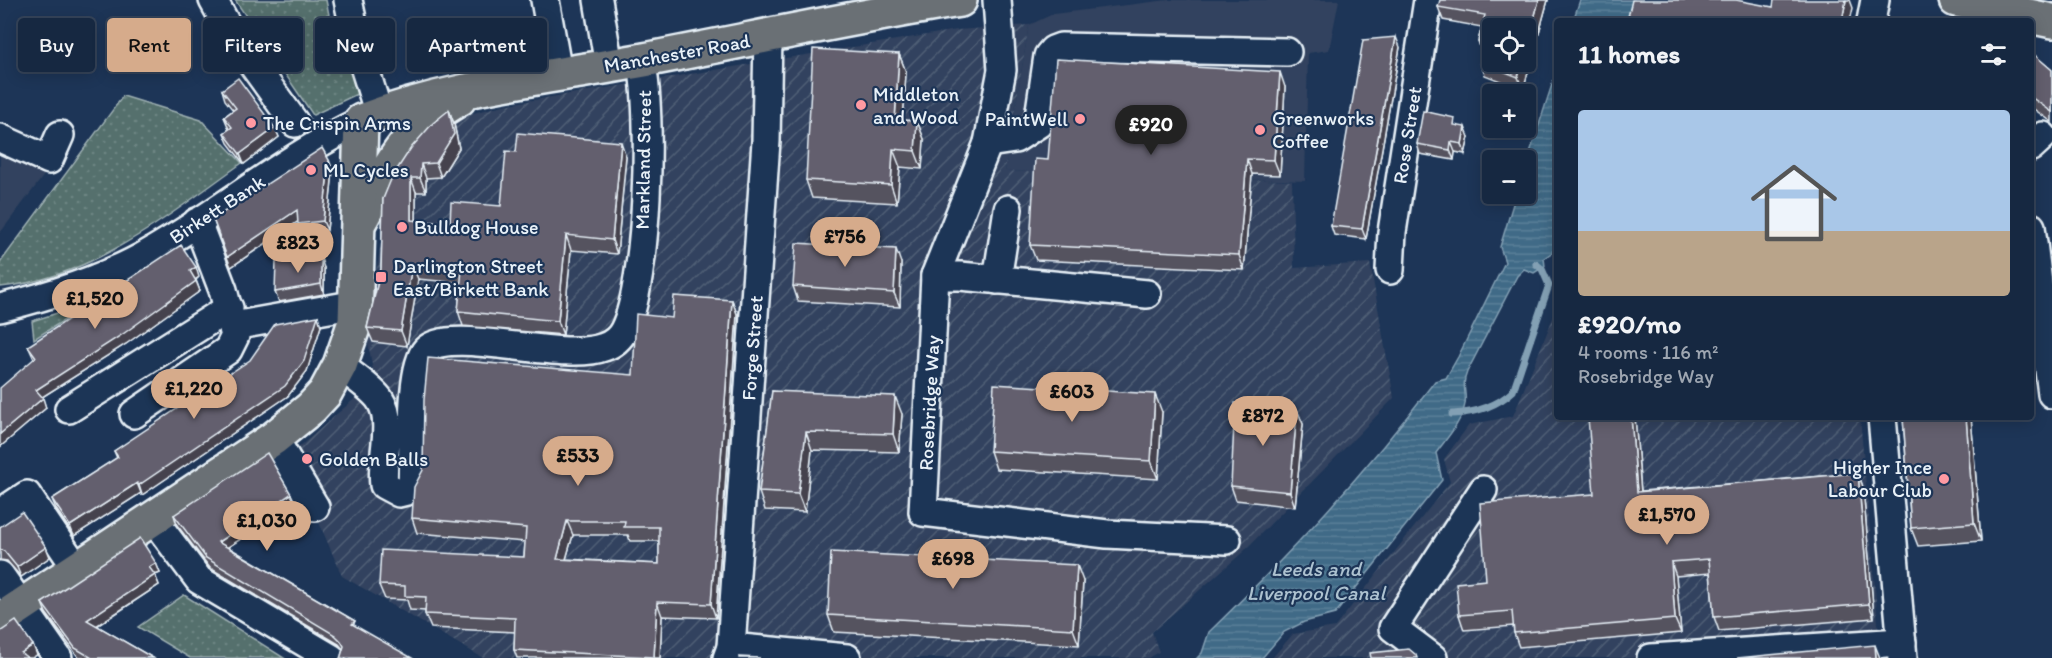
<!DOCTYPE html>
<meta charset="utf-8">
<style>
body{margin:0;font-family:Itim,sans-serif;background:#23344c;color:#f1f3f6;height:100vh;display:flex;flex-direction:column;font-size:22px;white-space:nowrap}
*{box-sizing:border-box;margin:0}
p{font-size:20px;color:#9ea6b1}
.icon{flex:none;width:33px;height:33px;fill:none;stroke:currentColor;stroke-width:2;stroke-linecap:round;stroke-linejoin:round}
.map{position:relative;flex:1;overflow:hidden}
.drawer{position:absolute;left:1554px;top:18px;width:480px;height:402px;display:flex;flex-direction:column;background:#162841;border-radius:6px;box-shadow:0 3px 15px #0003,0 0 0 2px #35445a}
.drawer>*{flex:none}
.top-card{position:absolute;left:18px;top:18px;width:570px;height:54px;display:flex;gap:12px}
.fabs{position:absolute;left:1482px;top:18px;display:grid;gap:12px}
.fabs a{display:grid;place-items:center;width:54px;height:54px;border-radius:6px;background:#162841;box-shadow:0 3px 15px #0003,0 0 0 2px #35445a;font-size:30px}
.price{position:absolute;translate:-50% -51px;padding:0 14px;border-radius:21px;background:#d6ab8b;color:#111;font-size:20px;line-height:39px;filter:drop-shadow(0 2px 3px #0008)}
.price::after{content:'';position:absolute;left:50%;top:36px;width:18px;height:14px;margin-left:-9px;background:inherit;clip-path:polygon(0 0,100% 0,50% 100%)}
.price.selected{background:#222;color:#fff}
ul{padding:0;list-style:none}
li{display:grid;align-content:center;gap:12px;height:318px;padding:0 24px}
li span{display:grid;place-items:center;height:186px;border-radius:6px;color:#555}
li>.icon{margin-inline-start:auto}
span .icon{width:108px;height:108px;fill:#fffc;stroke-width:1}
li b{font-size:26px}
h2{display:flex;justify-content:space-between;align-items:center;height:72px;padding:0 24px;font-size:26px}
.tag{padding:0 21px;border-radius:6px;background:#162841;box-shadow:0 3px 15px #0003,0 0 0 2px #35445a;font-size:21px;line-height:54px}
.tag.selected{background:#d6ab8b;color:#111}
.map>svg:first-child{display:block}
.built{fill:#32425e}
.industrial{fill:url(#industrial-furrows)}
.grass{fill:url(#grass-dots);stroke:#9eb0b2;stroke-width:1.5}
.water{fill:url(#water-rules);stroke:#83a0b4;stroke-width:1.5}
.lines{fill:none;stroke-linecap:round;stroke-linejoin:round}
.stream{stroke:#83a0b4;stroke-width:7}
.minor-casing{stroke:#e8f1f8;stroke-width:32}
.highway-casing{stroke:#e8f1f8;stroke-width:38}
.minor{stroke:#1d3557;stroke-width:27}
.highway{stroke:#6a7074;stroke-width:33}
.wall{fill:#55525f;stroke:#e8f1f8;stroke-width:1.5;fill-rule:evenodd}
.shaded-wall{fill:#45424d;stroke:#e8f1f8;stroke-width:1.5}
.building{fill:#635f6e;stroke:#e8f1f8;stroke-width:1.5;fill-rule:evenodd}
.poi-dot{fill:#ff9aa2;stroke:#1d3557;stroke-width:2}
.labels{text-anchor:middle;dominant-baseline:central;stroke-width:4.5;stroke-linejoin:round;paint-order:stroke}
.street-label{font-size:20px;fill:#e8f1f8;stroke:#1d3557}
.poi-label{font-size:20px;fill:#e8f1f8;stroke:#1d3557;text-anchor:start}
.water-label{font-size:21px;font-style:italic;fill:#adc2d0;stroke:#1d3557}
</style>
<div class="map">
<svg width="2052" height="658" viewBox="0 0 2052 658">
<defs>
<pattern id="industrial-furrows" width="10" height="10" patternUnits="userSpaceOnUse" patternTransform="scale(1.5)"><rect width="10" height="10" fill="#32425e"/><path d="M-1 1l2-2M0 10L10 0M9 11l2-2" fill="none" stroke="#505e76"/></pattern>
<pattern id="grass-dots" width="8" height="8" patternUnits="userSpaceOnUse" patternTransform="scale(1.5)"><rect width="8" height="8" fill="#55706d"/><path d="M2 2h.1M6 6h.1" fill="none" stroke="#6d8583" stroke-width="1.8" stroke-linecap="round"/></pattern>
<pattern id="water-rules" width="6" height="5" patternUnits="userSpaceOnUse" patternTransform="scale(1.5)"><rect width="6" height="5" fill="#406a87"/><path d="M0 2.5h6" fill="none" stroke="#5c8099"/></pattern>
</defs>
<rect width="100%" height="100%" fill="#1d3557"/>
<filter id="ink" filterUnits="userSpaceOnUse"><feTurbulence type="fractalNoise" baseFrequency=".0167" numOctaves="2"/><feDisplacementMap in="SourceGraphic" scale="12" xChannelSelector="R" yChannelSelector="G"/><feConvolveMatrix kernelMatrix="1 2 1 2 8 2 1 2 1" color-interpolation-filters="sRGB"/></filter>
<g filter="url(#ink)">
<g class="built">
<polygon points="1168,0 1339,0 1329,50 1308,53 1305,181 1005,171 1029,25 1053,14"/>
<polygon points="0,146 48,170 0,233"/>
</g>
<g class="industrial">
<polygon points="1029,25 1005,171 1292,181 1294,268 1370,263 1394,398 1243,552 1152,632 1159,652 1149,658 483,658 342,576 290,455 375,381 366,332 386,213 436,123 503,105 957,30"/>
<polygon points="1557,308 1557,417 1860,417 1881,658 1272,658 1293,634 1335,627 1450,482 1444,459 1469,425 1513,416"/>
</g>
<g class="grass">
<polygon points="235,0 326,0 329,15 359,93 313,115"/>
<path d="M123,96L201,120L242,163C170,214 92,279 0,287V263Z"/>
<polygon points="95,301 34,339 32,321"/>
<polygon points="184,595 284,658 190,658 138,627"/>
</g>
<g class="water">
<polygon points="1580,0 1634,0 1630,21 1573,21"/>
<path d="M1557,69V249L1544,258L1545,266L1534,273L1524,269L1517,276L1467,372C1461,387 1467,391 1465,404C1462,422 1446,439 1436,453L1442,480L1335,614L1304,622L1284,632L1262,658H1197L1202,653L1209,632C1293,551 1364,474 1435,381L1446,378L1458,357L1505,262L1500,247L1516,194H1526V165Z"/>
</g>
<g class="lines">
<path class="stream" d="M1452,414C1475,413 1496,407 1513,391L1549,285L1542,269L1536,264"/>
<defs>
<g id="minor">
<polyline points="213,0 235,40 295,123"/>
<polyline points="348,0 358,47 379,114"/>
<polyline points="545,0 558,73"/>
<polyline points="598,0 609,66"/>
<polyline points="997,0 1002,70 988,143 935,276 923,512 1107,534 1227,540"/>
<polyline points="1871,21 1875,0"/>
<polyline points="0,138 49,160 60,135"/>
<polyline points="988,143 1015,139 1038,124 1048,56 1053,50 1061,47 1287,52"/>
<polyline points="2031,147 2043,136"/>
<polyline points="2031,227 2052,394"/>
<polyline points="1390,270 1392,232 1428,0"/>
<polyline points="935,276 960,276 1147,294"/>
<polyline points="997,280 1008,209"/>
<path d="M0,308C49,296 98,281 142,257C217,215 284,158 361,121"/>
<polyline points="233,326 357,304"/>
<path d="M340,365C352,376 371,387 380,400C395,423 380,459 384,485L399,493L407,491L412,484C414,456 409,368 426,350C450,325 564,363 604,347C613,344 620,338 624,330C648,283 653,112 641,60"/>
<polyline points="69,409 229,308"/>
<polyline points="134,414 228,350 235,336 223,290 197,222"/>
<polyline points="1882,417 1903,658"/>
<polyline points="274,438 315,507"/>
<polyline points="0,513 27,495 77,569"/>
<polyline points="154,520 199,580 331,658"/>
<polyline points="0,575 58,658"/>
<polyline points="731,647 847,658"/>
<polyline points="727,658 731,647 766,141 768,36"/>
<polyline points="1433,658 1393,628 1483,490"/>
<polyline points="1651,658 1902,642"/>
</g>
<g id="highway">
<polyline points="1956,0 2052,21"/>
<path d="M361,219C389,167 406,129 459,99"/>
<path d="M0,620L274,438L311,408L325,393L340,365L355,322L361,121C453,86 548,78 644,60C749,40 854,17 960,0"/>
</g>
</defs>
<use href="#minor" class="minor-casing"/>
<use href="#highway" class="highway-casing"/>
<use href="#minor" class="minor"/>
<use href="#highway" class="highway"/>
</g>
<g class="wall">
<polygon points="1548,0 1523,90 1485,75 1480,62 1482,53 1478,41 1482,27 1443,20 1438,7"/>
<polygon points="1400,47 1366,239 1334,235 1331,226"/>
<polygon points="2031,52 2052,70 2052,122 2031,107"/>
<polygon points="899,54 906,72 903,120 917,121 924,139 922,169 900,167 897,203 812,198 806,180"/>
<polygon points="1285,87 1280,175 1252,174 1244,270 1036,260 1030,245 1048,160"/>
<polygon points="222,90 275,128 279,137 244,164 228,143 224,133 229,129 224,117 233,110 225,100"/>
<polygon points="449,110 454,124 459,148 441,177 426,178 426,192 416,192 416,220 450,224 501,206 516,152 626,156 617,254 571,250 563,335 463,326 458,311 461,283 418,279 407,346 373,342 367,328 381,269 383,199"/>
<polygon points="1458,126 1469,137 1465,154 1455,152 1454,160 1420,154 1417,144"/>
<polygon points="333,170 327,230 301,234 298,222 231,267 213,219"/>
<polygon points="901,263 900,307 798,301 793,286"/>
<polygon points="324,268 324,294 279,302 275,292"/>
<polygon points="199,277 196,280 200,291 126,344 42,397 46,408 0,447 34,359 28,346"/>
<path d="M732,300L737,314L716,618L662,616L660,658H517L514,650L515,632L431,628L425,614V611L410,610L407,600L385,599L379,585L524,557L525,542L417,533L412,518L633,375L672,318ZM573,535H628L630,541H659V564L566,559Z"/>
<polygon points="321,326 307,371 288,396 142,495 141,493 74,536 56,509 52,499 117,458 114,451"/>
<polygon points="772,391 902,414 899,452 812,450 805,512 765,510 759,492"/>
<polygon points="1297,410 1303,424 1295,507 1236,500 1231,486"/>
<polygon points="1162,412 1158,479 996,469 990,451"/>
<polygon points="1635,417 1641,491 1858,473 1863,487 1874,618 1719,631 1714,617 1710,573 1676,576 1681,633 1519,647 1514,633 1513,626 1464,630 1459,615 1486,580 1594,494"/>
<polygon points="1903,417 1971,417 1981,541 1918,546 1911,528"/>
<polygon points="295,504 228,547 355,621 341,656 343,649 339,644 210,568 177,525 174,515"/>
<polygon points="0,527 46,547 50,557 21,577 7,561 0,560"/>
<polygon points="156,563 160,573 155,575 159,585 97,626 153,658 79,658 46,613 42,603"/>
<polygon points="1083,581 1079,645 834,632 828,615"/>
</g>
<g class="shaded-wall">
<polygon points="1539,0 1548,0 1523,90 1518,77 1522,62 1526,62 1526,49"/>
<polygon points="1846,0 1850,0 1853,8 1850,21 1842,21"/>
<polygon points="1396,37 1400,47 1366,239 1362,229"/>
<polygon points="899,54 906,72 902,138 895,120"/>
<polygon points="1280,72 1285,87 1280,175 1274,160"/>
<polygon points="449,110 454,124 459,148 441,177 436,163"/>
<polygon points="917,121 924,139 922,169 915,151"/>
<polygon points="1465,127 1469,137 1465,154 1462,144"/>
<polygon points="275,128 279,137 244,164 240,154"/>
<polygon points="621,142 626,156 617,254 612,240"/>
<polygon points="1451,142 1455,152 1454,160 1450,150"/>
<polygon points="893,149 900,167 897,203 891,185"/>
<polygon points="1247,159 1252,174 1244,270 1239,255"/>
<polygon points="329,160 333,170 327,230 323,221"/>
<polygon points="421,164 426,178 426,192 420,178"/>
<polygon points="411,178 416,192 416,234 411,220"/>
<polygon points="297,210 300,220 231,267 227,257"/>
<polygon points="566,235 571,250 563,335 558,321"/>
<polygon points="896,249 901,263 900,307 894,293"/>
<polygon points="321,258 324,268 324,294 321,284"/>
<polygon points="412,265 418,279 407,346 401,331"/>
<polygon points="196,267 199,277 193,281 190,271"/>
<polygon points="196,281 200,291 126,344 39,399 36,390"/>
<polygon points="732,300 737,314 716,618 711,604"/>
<polygon points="318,316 321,326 307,371 288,396 142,495 139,485"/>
<polygon points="1155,394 1162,412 1158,479 1151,461"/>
<polygon points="895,396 902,414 899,452 893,434"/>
<polygon points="43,398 46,408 0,447 0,434"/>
<polygon points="1297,410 1303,424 1295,507 1290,492"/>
<polygon points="1631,417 1635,417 1642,506 1637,492"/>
<polygon points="1966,417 1971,417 1981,541 1974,523"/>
<polygon points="806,432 812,450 805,512 798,494"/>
<polygon points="1858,473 1863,487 1874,618 1869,604"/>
<polygon points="137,483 141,493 74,536 70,526"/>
<polygon points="291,494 295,504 222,551 218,542"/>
<polygon points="567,521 573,535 562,573 557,559"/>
<polygon points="46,547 50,557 21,577 17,567"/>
<polygon points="1671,562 1676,576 1681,633 1675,619"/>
<polygon points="156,563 160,573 155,575 159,585 90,630 87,620 149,567"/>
<polygon points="1077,565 1083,581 1079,645 1073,629"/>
<polygon points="657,602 662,616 660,658 654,658 654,657"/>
<polygon points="33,645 37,655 32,658 23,658 21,653"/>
<polygon points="1875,645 1880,658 1876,658"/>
</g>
<g class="building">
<polygon points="1440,0 1539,0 1526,49 1526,28 1492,28 1492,62 1522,62 1518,77 1480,62 1485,43 1478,41 1485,15 1438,7"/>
<polygon points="1632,0 1736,0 1773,7 1774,0 1846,0 1842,21 1627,21"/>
<polygon points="1396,37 1362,229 1331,226 1363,40"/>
<polygon points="813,49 899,54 895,120 917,121 915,151 893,149 891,185 806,180"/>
<polygon points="2031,52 2052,70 2052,112 2031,97"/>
<polygon points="1056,59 1280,72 1274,160 1247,159 1239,255 1030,245 1035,159 1048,160"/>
<polygon points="238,78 275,128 240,154 224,133 232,127 224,117 236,108 222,90"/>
<polygon points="449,110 454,134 436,163 421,164 420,178 411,178 411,220 450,224 451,202 501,206 506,151 516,152 518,133 621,142 612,240 566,235 558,321 458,311 462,269 412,265 401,331 367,328 381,269 383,199 392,177 411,148 433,123"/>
<polygon points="1423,111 1455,118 1454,125 1465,127 1462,144 1451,142 1450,150 1417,144"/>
<polygon points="322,148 329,160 323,221 298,224 297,210 227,257 213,219"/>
<polygon points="796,243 896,249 894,293 793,286"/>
<polygon points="181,245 196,267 190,271 196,281 123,334 36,390 43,398 0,434 0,388 36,357 28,346"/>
<polygon points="321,258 321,284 275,292 276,261"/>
<path d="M674,296L732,300L711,604L657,602L654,657L514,650L515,618L425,614L426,597L405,596V586L379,585L381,550L524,557L526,528L412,518L414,487L423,470L424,400L428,358L633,375L636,314L672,318ZM567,521H625L624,527H659V564L557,559Z"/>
<polygon points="318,316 304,361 285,386 139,485 137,483 70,526 52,499 118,457 114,451 250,360 275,324"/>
<polygon points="994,384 1155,394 1151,461 990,451"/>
<polygon points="772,391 895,396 893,434 806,432 798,494 759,492"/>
<polygon points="1235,403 1297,410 1290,492 1231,486"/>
<polygon points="1588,417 1631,417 1637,492 1858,473 1869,604 1714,617 1709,559 1671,562 1675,619 1514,633 1512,611 1459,615 1456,583 1486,580 1480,503 1594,494"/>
<polygon points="1903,417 1966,417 1974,523 1911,528"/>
<polygon points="267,453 291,494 218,542 355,621 352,624 412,658 340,658 341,656 344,646 341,641 335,635 206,558 174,515"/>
<polygon points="22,512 46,547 17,567 4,551 0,550 0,527"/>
<polygon points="140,538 156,563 149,567 155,575 87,620 153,658 92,658 75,648 42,603"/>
<polygon points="831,552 1077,565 1073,629 828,615"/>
<polygon points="16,621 33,645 21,653 28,658 0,658 0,632"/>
<polygon points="1875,645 1876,658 1737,658"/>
<polygon points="1409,649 1416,655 1417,658 1371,658 1370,653"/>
<polygon points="739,657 760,658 739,658"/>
</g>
</g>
<g class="poi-dot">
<circle cx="861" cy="105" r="6"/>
<circle cx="1080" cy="119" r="6"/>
<circle cx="251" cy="123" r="6"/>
<circle cx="1260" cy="130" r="6"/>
<circle cx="311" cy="170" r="6"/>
<circle cx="402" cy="227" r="6"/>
<rect x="375" y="271" width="12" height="12" rx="3"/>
<circle cx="307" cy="459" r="6"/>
<circle cx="1944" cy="479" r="6"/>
</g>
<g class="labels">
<g class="street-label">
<text transform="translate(677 53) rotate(-10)">Manchester Road</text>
<text transform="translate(1407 135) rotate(-81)">Rose Street</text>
<text transform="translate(643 160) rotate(-89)">Markland Street</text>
<text transform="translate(217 209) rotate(-33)">Birkett Bank</text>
<text transform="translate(752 348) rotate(-86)">Forge Street</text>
<text transform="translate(929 403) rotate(-87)">Rosebridge Way</text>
</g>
<g class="poi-label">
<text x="873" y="94">Middleton<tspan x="873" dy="23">and Wood</tspan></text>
<text x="1272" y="118">Greenworks<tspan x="1272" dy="23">Coffee</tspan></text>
<text x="1068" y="119" text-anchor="end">PaintWell</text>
<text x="263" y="123">The Crispin Arms</text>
<text x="323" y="170">ML Cycles</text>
<text x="414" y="227">Bulldog House</text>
<text x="393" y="266">Darlington Street<tspan x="393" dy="23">East/Birkett Bank</tspan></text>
<text x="319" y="459">Golden Balls</text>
<text x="1932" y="467" text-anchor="end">Higher Ince<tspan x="1932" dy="23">Labour Club</tspan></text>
</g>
<g class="water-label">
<text x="1316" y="568">Leeds and<tspan x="1316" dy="24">Liverpool Canal</tspan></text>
</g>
</g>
</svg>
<div class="fabs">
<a><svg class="icon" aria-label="locate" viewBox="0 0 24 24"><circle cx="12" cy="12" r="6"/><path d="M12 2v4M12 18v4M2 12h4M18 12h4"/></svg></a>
<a>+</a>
<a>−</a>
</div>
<b class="price selected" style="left:1151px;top:156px">£920</b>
<b class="price" style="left:845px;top:268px">£756</b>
<b class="price" style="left:298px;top:274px">£823</b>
<b class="price" style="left:95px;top:330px">£1,520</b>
<b class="price" style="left:194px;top:420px">£1,220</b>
<b class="price" style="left:1072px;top:423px">£603</b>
<b class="price" style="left:1263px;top:447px">£872</b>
<b class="price" style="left:578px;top:487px">£533</b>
<b class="price" style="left:1667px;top:546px">£1,570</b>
<b class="price" style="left:267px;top:552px">£1,030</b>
<b class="price" style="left:953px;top:590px">£698</b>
<div class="top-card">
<a class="tag">Buy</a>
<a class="tag selected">Rent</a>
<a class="tag">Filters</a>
<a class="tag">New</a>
<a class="tag">Apartment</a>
</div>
<section class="drawer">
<h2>11 homes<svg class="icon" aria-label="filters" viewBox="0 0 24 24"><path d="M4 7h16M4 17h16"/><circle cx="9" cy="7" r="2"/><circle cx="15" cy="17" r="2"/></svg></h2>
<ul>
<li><span style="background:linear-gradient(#a9c7e8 65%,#b9a48a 0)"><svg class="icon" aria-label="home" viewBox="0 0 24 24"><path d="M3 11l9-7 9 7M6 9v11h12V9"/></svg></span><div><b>£920/mo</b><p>4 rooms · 116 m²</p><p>Rosebridge Way</p></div></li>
</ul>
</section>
</div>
